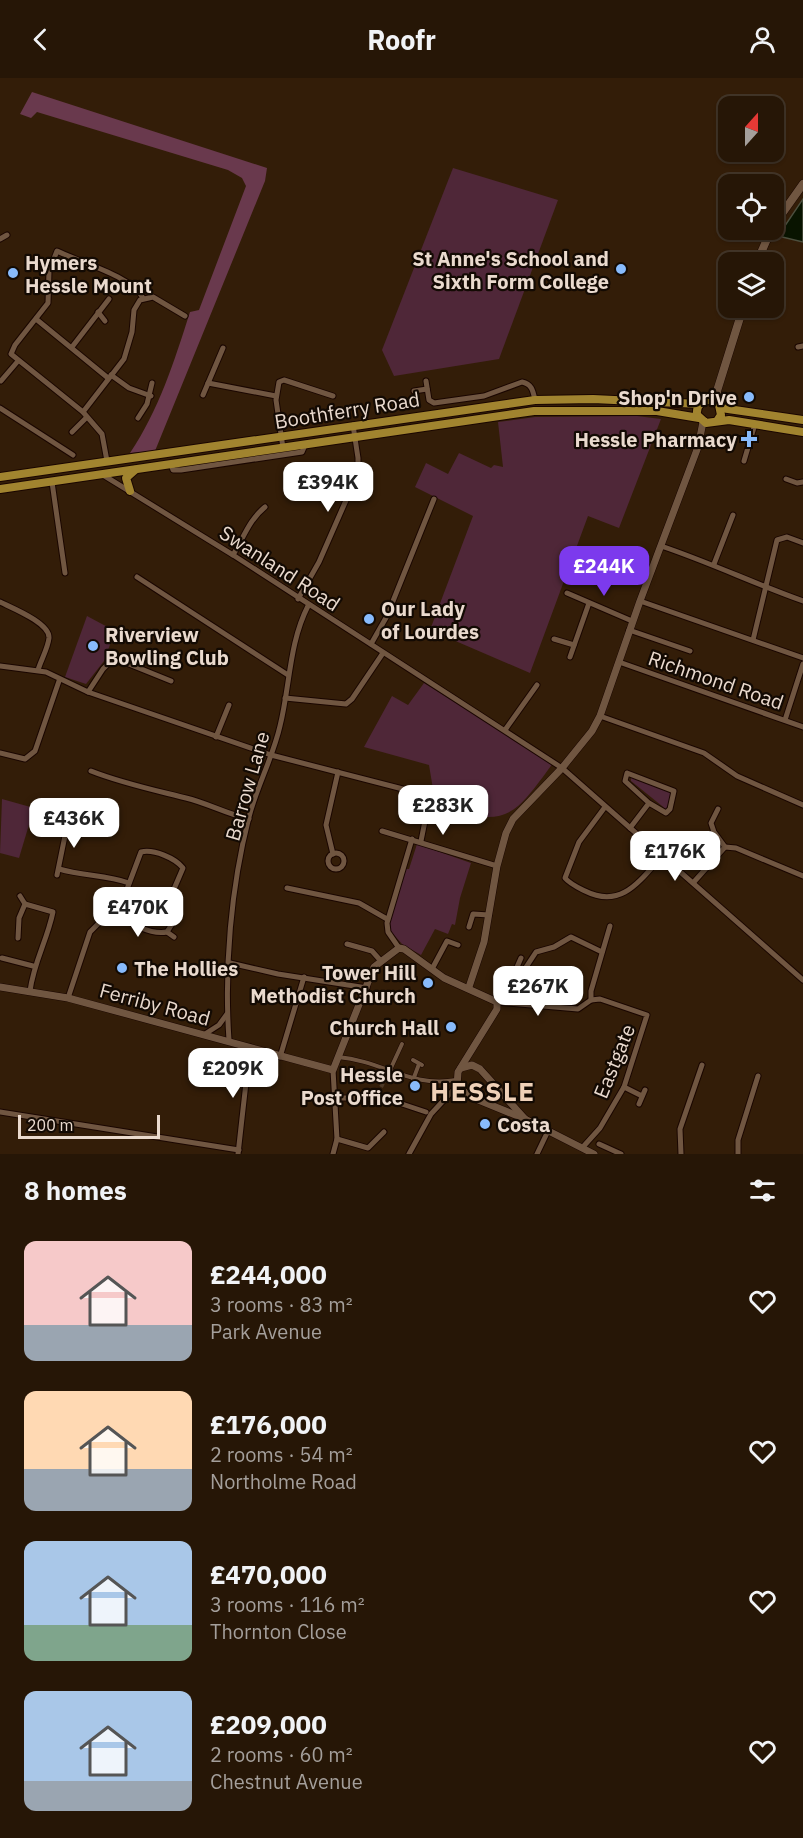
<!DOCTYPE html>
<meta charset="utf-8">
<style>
body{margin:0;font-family:"IBM Plex Sans",sans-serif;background:#322314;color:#f1f3f6;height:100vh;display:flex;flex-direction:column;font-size:22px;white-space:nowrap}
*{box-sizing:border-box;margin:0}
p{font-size:20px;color:#a49f9b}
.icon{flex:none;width:33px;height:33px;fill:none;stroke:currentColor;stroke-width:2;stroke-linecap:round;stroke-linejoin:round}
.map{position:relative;height:1076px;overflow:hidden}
.sheet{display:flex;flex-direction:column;background:#261606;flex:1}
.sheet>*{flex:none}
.needle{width:39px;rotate:21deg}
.fabs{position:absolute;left:718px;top:18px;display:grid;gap:12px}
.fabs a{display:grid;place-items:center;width:66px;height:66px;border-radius:12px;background:#261606;box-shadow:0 2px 4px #0004,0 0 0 2px #423528;font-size:30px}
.scale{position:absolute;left:18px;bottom:15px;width:142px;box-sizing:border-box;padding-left:6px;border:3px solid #eadace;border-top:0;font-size:16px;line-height:21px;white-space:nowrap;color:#eadace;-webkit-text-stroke:4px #130a03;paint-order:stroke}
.price{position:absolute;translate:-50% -51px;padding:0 14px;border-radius:12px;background:#fff;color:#222;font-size:20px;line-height:39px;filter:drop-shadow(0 2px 3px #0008)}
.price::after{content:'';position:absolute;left:50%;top:36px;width:18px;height:14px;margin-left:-9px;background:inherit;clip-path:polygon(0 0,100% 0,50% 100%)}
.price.on{background:#7c3aed;color:#fff}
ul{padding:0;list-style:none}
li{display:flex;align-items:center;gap:18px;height:150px;padding:0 24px}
li span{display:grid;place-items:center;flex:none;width:168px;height:120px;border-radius:12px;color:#555}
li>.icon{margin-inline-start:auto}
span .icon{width:72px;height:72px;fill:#fffc;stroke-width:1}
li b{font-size:26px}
h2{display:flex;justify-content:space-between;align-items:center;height:72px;padding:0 24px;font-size:26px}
header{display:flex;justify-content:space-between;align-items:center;height:78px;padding:0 24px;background:#261606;font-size:27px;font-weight:700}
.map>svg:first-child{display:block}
.green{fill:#4f2738}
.forest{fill:#69394d}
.water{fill:#091400;stroke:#4c4f3e;stroke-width:1.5}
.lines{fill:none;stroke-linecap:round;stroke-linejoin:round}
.pedestrian-tunnel{stroke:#4e3926;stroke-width:4;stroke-dasharray:4 2;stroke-linecap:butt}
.pedestrian-casing{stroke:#1a0600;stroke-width:5}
.minor-casing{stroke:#1a0600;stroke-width:7}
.tertiary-casing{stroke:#1a0600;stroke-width:8}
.secondary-casing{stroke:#1a0600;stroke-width:9}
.primary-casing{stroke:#1a0600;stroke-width:10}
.pedestrian{stroke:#705641;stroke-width:4}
.minor{stroke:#705641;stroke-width:5}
.tertiary{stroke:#705641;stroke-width:7}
.secondary{stroke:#705641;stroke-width:8}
.primary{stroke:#a1842f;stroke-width:8}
.poi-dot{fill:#88bbfc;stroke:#130a03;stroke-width:2}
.labels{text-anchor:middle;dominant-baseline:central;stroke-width:4.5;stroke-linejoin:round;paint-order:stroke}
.poi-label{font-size:20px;font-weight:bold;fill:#eadace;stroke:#130a03;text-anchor:end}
.street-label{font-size:20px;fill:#eadace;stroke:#130a03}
.district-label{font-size:26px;font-weight:bold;letter-spacing:1.5px;fill:#efd1b8;stroke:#130a03}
</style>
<header><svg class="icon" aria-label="back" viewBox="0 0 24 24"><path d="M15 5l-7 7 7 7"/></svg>Roofr<svg class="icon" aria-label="person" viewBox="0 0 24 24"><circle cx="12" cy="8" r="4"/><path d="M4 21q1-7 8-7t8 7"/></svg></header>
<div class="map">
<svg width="803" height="1076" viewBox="0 0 803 1076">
<rect width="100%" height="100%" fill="#331d08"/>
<g class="green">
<polygon points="453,90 558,122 499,281 394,298 382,272"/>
<polygon points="637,338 661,341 619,450 588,438 530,595 430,552 473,438 415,409 426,385 448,396 459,375 491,390 494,387 503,389 498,344 535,339"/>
<polygon points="87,538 115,553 104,583 86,606 65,599"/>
<path d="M424,605L553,685C511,743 507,748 436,729L429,687L364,669L392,618L408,627Z"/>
<polygon points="631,698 672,715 667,732 631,703"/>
<polygon points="2,721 34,730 19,780 0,775"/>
<polygon points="417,766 471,785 460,820 455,847 452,846 448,856 435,851 421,877 402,866 388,850 405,791 409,791"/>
</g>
<path class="forest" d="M32,14L267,90L265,103L155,373L130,375C159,332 174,284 190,234L199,232L246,108L242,100L228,92L37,34L31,40L20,36Z"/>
<polygon class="water" points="803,121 803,164 778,158"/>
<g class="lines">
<polyline class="pedestrian-tunnel" points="381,1009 391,992"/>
<defs>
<g id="pedestrian">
<path d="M338,979C383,983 410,1010 456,1002"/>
<polyline points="413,982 422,987"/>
<polyline points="390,992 402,966"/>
<polyline points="413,1002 419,986"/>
</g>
<g id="minor">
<polyline points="0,161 7,157"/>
<polyline points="98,234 105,243"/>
<polyline points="36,241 108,300"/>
<polyline points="72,269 109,221"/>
<polyline points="798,269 803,268"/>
<polyline points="111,297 129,310 151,318"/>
<polyline points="1,303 18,283"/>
<path d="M426,303L429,322L434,325L484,318L522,304C532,306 533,313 535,322"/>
<polyline points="208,305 276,318"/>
<polyline points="414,313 427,311"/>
<polyline points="203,317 223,270"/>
<polyline points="0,330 73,377"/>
<path d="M83,334L11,276L15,267L48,225L49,193L57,173C79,184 132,198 143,220"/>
<polyline points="138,340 147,326 152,305"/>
<polyline points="72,354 86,340"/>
<polyline points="283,370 276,322 279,304 284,302 333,318"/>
<polyline points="107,383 102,356 83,334 124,281 132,254 134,232 140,222 153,219 185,238"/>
<polyline points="744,383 755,346"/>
<polyline points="171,386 173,392 181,392 302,374 305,367"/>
<polyline points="103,397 233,477 562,690 803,902"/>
<polyline points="786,401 797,405 803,404"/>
<polyline points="52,404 65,495"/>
<path d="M661,468C709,484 755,506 803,523"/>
<path d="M233,477C244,459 249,442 265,429"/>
<polyline points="714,486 733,437"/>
<polyline points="137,499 288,597"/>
<polyline points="567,515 632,543"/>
<polyline points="298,521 319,484 358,395 358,380 353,347"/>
<polyline points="640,523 803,580"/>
<path d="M0,524C12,530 50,545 49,560C48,570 41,582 38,592"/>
<polyline points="629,552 690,573"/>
<polyline points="554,561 574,567"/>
<polyline points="753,562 777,462 787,459 803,465"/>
<polyline points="371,566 387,538 434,421"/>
<polyline points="570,579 589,525"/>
<polyline points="619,584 803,649"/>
<polyline points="0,588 46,594 88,614 271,677 430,718 421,763"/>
<polyline points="88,614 103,591 114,580 171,603"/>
<polyline points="285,620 346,626 352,621 383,575"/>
<polyline points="600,638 704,675 737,698 803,727"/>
<polyline points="785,642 803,586"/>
<polyline points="505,652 537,607"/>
<polyline points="216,659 229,627"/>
<polyline points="0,675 25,681 35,673 59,603"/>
<path d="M91,693C121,705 154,712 186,720C207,725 227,736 249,741"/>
<path d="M605,729L579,764L565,800C570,806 577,809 585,813C621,831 639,804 662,778"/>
<polyline points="718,731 711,745 714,754 725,769"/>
<polyline points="630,750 649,725 625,703 627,695 674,713 670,731 666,735 649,725"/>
<polyline points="382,753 497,788"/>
<circle cx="336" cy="783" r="8"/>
<polyline points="333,776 326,747 338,694"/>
<path d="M59,791C83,798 106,797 129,805"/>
<polyline points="57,797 66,753 80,747 96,755"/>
<polyline points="693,805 725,769 736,770 803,798"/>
<polyline points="287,810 359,825 387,841"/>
<polyline points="20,818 25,826"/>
<path d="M118,835C131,846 150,857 167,854"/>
<polyline points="172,846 167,854 174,859"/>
<polyline points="469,849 473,836 489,837"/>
<path d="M18,860L19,840L25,826L53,834C47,863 34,883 30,913"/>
<polyline points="347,866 372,873 380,882"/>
<polyline points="399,870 388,854 387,845 412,761"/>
<polyline points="2,880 33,888"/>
<polyline points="230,885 278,896 367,910"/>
<polyline points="432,891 447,863 458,867"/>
<polyline points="515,906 536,874 554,869 571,859 602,874"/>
<path d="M68,920L90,854L99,845L118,835L141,774C154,771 175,780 183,790L174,811"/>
<polyline points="591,922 591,913 610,848"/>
<polyline points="502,923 521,880"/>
<polyline points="497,924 578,931 591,922 600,921 647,937 624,1009 600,1050 582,1070"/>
<polyline points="205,956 219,947 227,936"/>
<path d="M229,962C224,890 231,809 249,739C257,708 273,679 280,648C290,608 289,565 308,528"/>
<polyline points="280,979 304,899"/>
<polyline points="624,1009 642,1018"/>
<polyline points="336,1020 384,1020 426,1034"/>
<polyline points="639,1026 645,1012"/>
<polyline points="0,1034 239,1072"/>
<polyline points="337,1061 368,1070 384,1054"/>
<polyline points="599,1066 621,1076"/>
<polyline points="238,1076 250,969"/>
<polyline points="333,1076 337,1061 333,992"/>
<polyline points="409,1076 431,1036 457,1008"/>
<polyline points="537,1076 548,1053"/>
<polyline points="681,1076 680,1051 702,987"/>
<polyline points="738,1076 738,1062 758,998"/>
</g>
<g id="tertiary">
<polyline points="0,909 68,920 333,992 374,889 399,870 404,871 444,900 497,924 497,931 458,994 457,1008 471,1019 525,1041 594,1076"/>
<polyline points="469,909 484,864 497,788 506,755 513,741 562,690 592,653 600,638 640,523 698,369 703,344"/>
<polyline points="461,990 472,987 480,991 525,1041"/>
</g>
<g id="secondary">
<polyline points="774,147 803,106"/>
<polyline points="757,184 771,152"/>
<polyline points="717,324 717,313 743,230"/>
</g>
<g id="primary">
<polyline points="721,330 803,342"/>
<path d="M717,343L721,337L719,327L712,322C702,321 696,327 697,337L706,345L729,342L803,354"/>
<polyline points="0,399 535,322 593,321 700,326"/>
<polyline points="0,411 534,333 657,333 699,340"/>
<polyline points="130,413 126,400 135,392"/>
</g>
</defs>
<use href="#pedestrian" class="pedestrian-casing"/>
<use href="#minor" class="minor-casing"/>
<use href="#tertiary" class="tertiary-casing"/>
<use href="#secondary" class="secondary-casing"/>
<use href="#primary" class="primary-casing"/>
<use href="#pedestrian" class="pedestrian"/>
<use href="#minor" class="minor"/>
<use href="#tertiary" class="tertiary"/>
<use href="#secondary" class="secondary"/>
<use href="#primary" class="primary"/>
</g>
<g class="poi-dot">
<circle cx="621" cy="191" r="6"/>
<circle cx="13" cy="195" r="6"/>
<circle cx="749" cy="319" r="6"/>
<path d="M746 352h6v6h6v6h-6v6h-6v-6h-6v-6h6z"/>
<circle cx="369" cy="541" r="6"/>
<circle cx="93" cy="568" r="6"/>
<circle cx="122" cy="890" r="6"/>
<circle cx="428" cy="905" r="6"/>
<circle cx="451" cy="949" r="6"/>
<circle cx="415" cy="1008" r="6"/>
<circle cx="485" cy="1046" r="6"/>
</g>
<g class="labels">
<g class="poi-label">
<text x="609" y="180">St Anne's School and<tspan x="609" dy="23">Sixth Form College</tspan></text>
<text x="25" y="184" text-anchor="start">Hymers<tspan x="25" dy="23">Hessle Mount</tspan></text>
<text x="737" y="319">Shop'n Drive</text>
<text x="737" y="361">Hessle Pharmacy</text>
<text x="381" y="530" text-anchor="start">Our Lady<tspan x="381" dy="23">of Lourdes</tspan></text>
<text x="105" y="556" text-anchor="start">Riverview<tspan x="105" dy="23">Bowling Club</tspan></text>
<text x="134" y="890" text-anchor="start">The Hollies</text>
<text x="416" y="894">Tower Hill<tspan x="416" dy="23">Methodist Church</tspan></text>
<text x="439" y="949">Church Hall</text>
<text x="403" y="996">Hessle<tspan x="403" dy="23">Post Office</tspan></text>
<text x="497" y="1046" text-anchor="start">Costa</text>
</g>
<g class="street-label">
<text transform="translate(347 332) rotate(-9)">Boothferry Road</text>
<text transform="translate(280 490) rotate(33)">Swanland Road</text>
<text transform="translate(716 602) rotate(19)">Richmond Road</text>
<text transform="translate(247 708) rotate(-74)">Barrow Lane</text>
<text transform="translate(155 926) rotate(15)">Ferriby Road</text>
<text transform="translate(614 983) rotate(-68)">Eastgate</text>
</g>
<g class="district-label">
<text x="483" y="1013">HESSLE</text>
</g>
</g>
</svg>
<div class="fabs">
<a><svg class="needle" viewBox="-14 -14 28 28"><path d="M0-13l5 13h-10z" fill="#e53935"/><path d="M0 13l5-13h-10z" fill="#a49f9b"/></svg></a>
<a><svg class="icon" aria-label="locate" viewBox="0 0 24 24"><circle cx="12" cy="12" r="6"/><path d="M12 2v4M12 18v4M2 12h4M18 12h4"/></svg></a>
<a><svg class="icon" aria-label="layers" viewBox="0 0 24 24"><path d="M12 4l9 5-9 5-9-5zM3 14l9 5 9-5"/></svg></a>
</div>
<div class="scale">200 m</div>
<b class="price" style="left:328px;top:435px">£394K</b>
<b class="price on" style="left:604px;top:519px">£244K</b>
<b class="price" style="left:443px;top:758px">£283K</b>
<b class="price" style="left:74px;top:771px">£436K</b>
<b class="price" style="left:675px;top:804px">£176K</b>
<b class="price" style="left:138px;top:860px">£470K</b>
<b class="price" style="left:538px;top:939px">£267K</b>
<b class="price" style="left:233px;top:1021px">£209K</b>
</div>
<section class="sheet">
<h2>8 homes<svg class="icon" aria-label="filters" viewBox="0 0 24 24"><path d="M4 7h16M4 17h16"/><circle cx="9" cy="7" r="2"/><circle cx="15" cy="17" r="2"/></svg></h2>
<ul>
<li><span style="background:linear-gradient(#f6c9c9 70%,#9aa5b1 0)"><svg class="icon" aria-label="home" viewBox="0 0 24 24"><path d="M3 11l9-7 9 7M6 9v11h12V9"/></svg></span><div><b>£244,000</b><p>3 rooms · 83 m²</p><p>Park Avenue</p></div><svg class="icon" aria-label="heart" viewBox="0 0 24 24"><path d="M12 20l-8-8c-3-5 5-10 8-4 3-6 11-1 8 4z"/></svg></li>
<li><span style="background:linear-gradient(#ffd9b3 65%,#9aa5b1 0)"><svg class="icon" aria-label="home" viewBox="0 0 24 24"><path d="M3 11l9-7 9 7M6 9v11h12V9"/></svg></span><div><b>£176,000</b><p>2 rooms · 54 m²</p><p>Northolme Road</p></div><svg class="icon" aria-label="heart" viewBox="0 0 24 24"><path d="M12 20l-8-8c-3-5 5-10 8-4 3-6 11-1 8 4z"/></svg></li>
<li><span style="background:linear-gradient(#a9c7e8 70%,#7fa58c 0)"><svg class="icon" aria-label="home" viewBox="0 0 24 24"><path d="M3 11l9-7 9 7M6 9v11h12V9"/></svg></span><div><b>£470,000</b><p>3 rooms · 116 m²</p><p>Thornton Close</p></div><svg class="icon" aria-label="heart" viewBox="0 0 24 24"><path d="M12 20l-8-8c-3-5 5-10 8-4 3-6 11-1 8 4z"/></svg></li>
<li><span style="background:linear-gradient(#a9c7e8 75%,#9aa5b1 0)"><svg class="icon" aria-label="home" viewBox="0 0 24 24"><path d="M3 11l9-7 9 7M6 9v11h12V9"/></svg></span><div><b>£209,000</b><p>2 rooms · 60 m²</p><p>Chestnut Avenue</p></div><svg class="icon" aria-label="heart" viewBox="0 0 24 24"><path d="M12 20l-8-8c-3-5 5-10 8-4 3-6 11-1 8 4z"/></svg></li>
</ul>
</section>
